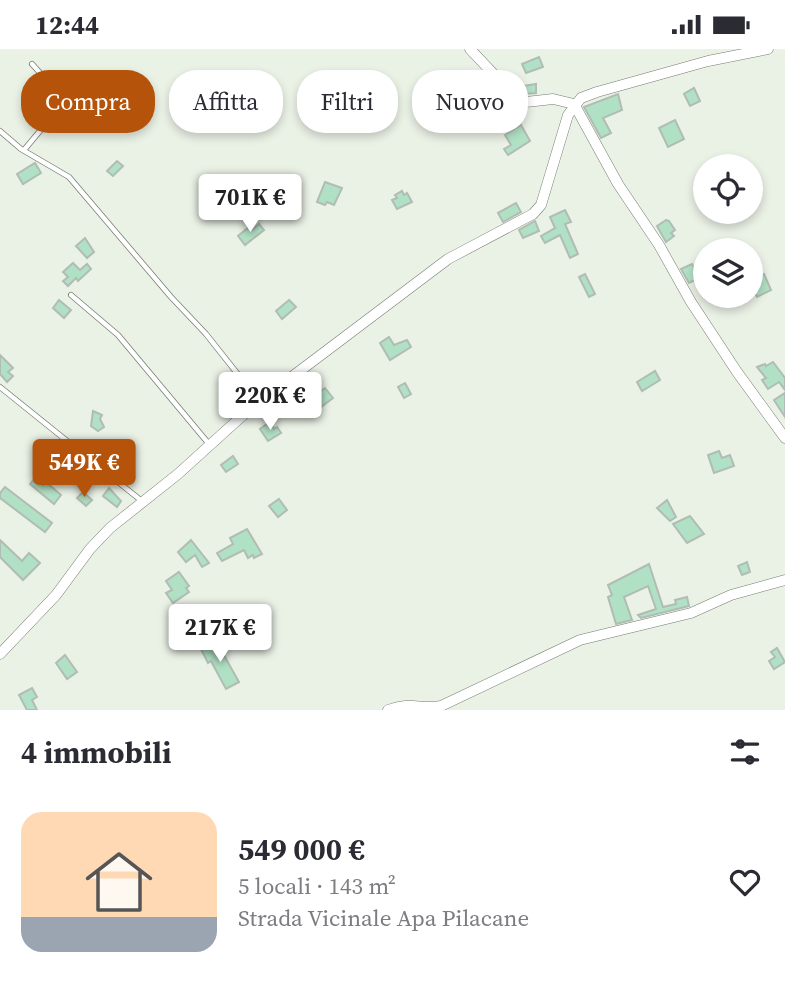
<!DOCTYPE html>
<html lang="it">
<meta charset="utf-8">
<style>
body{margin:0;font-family:"Source Serif 4",serif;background:#f7f7f7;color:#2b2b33;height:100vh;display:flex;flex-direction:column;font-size:26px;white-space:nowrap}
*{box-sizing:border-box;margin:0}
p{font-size:23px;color:#7c7c81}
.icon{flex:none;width:38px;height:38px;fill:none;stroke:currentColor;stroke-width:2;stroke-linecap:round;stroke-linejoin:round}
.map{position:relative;height:661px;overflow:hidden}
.side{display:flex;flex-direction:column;background:#fff;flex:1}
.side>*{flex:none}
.hud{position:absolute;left:21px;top:21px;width:744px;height:63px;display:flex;gap:14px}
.controls{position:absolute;left:693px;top:105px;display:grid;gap:14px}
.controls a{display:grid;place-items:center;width:70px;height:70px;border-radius:50%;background:#fff;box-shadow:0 4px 10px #0003;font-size:35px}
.price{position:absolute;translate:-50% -60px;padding:0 16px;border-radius:7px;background:#fff;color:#222;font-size:23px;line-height:46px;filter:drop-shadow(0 2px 4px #0008)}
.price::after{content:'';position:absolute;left:50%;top:42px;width:21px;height:16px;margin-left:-10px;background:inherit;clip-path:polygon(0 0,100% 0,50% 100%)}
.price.active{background:#b45309;color:#fff}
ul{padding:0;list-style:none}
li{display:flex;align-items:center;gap:21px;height:175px;padding:0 21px}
li span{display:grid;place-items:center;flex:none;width:196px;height:140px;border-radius:21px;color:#555}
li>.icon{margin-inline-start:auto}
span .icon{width:84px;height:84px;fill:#fffc;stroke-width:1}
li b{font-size:30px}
h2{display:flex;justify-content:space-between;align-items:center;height:84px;padding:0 21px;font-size:30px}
.chip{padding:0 24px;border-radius:28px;background:#fff;box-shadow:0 4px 10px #0003;font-size:24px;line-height:63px}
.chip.active{background:#b45309;color:#fff}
.status{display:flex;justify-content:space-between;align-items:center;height:49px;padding:0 35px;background:#fff;direction:ltr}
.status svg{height:19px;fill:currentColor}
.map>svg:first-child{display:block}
.building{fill:#b1e1c4;stroke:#b0bcb4;stroke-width:2}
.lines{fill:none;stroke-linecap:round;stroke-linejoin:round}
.service-casing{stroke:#767c72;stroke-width:6}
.minor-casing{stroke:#767c72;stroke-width:11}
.service{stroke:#fff;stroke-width:4.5}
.minor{stroke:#fff;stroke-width:10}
</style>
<div class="status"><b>12:44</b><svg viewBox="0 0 49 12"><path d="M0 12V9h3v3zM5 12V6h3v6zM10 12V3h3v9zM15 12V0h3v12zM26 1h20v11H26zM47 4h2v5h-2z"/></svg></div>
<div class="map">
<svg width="785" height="661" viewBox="0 0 785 661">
<rect width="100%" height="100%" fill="#eaf1e5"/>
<g class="building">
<polygon points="539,8 543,18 526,24 522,15"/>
<polygon points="536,35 536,44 524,45 523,37"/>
<polygon points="694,39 700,52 690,57 684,45"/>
<polygon points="618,45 622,61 603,69 611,84 601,89 584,58"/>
<polygon points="675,71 684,90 668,98 659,79"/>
<polygon points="521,76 530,92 508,106 504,100 511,96 505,86"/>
<polygon points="117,112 123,117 113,127 107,122"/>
<polygon points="35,114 41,124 23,135 17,125"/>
<polygon points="325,133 342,139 334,156 327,153 325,156 317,153"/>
<polygon points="402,142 404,146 407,144 412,153 397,160 392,151 397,149 395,146"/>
<polygon points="516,154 521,163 503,173 498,164"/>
<polygon points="565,161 571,173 565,175 578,205 570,209 560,186 545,194 541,187 555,179 550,168"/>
<polygon points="666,171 669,172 675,181 671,184 674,187 666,193 657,177"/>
<polygon points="535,172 539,182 523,189 519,181"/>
<polygon points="259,175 264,181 245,196 238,187 249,178 252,181"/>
<polygon points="85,189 94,203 87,209 76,197"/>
<polygon points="73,214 80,221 87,215 91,220 78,232 76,229 68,237 63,232 68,228 63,223"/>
<polygon points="692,215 699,229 689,234 681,220"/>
<polygon points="585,225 595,245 589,248 579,228"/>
<polygon points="764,225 771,241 757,248 751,236 754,235 752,230"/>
<polygon points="59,251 71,261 64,269 53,259"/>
<polygon points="289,251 296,258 282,270 276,262"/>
<polygon points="389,288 394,296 407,291 411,298 390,311 380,294"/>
<polygon points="0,306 13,319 8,323 13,327 7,333 0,325"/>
<polygon points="773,313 785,329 785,341 779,333 768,340 762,331 766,329 757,318 765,315 766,317"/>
<polygon points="655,322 660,331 642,342 637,333"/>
<polygon points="405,334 411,345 404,349 398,338"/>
<polygon points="325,339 333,349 317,361 309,350"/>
<polygon points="785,344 785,368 774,351"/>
<polygon points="93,362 102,366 100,370 104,378 98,382 91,377"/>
<polygon points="267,375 269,378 272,376 274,380 277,378 281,384 268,392 260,380"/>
<polygon points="719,402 722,409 730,406 734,417 714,424 708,406"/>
<polygon points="233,407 238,415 226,423 221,416"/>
<polygon points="35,429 43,436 46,433 61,446 54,455 30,435"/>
<polygon points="5,438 52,474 45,483 0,449 0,444"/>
<polygon points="109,439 121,452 117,458 103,447"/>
<polygon points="83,443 92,451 86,457 77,449"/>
<polygon points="279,450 287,461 278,468 269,457"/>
<polygon points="667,451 676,468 670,472 657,459"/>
<polygon points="690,467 704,485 687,494 673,475"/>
<polygon points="247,480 262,505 254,509 253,506 248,509 244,501 222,512 217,504 233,495 230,489"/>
<polygon points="0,491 22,512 29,504 40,514 23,531 0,508"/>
<polygon points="191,491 209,514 202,518 195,506 186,513 178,503"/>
<polygon points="747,513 750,523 742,526 738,517"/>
<polygon points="649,515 663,558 676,555 675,551 687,548 689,557 641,569 638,566 656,560 648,537 624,548 632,571 616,575 608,548 612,546 608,536"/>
<polygon points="179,523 189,537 186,539 189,543 173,554 166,544 172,541 166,532"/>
<polygon points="216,592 239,633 226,640 211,612 208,614 201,600"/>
<polygon points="777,599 785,613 774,620 769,612 775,608 771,603"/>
<polygon points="65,606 77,623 67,630 56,614"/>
<polygon points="32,639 37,648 32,651 37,661 27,661 19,646"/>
</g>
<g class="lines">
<defs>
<g id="service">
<polyline points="0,82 21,100 69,128 171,248 206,285 259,352"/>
<polyline points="24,101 60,58 50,35 32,15"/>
<polyline points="71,246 118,286 209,395"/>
<polyline points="0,338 143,453"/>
</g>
<g id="minor">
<polyline points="470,0 518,51 526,53 553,50 574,55 618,135 659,196 691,253 737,323 785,389"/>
<polyline points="0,605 56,546 90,500 110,479 178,425 252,358 448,210 533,165 541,156 568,66 581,49 597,43 708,12 768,0"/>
<path d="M388,661C411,652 420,661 441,657L580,591L691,564L731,546L785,531"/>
</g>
</defs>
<use href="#service" class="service-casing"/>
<use href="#minor" class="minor-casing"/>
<use href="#service" class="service"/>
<use href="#minor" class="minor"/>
</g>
</svg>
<div class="controls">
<a><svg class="icon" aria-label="locate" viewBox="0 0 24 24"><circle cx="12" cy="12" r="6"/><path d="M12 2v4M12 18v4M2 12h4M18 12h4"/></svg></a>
<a><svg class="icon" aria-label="layers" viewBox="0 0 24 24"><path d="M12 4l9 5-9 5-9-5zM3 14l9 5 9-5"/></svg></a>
</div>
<b class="price" style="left:250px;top:185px">701K €</b>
<b class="price" style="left:270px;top:383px">220K €</b>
<b class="price active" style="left:84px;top:450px">549K €</b>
<b class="price" style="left:220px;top:615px">217K €</b>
<div class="hud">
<a class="chip active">Compra</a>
<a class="chip">Affitta</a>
<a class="chip">Filtri</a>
<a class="chip">Nuovo</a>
</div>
</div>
<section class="side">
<h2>4 immobili<svg class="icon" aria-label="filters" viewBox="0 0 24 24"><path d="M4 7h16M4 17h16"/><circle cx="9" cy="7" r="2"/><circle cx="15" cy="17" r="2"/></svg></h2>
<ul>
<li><span style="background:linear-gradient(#ffd9b3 75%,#9aa5b1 0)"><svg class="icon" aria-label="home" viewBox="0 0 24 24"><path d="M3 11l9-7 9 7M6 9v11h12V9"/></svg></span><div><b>549 000 €</b><p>5 locali · 143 m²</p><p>Strada Vicinale Apa Pilacane</p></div><svg class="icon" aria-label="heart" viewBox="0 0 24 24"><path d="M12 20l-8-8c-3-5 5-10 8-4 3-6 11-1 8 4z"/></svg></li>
</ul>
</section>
